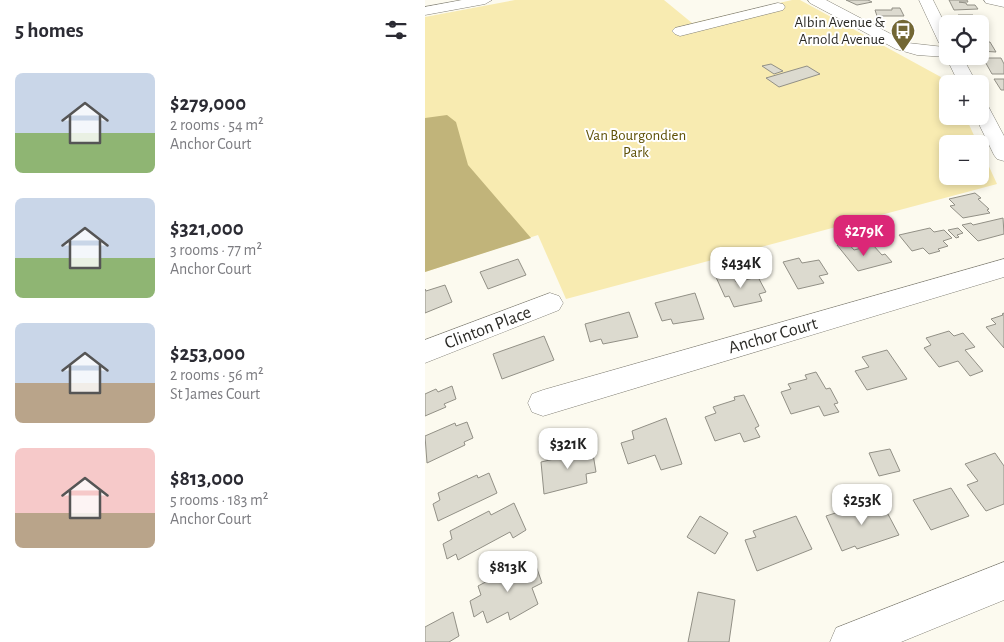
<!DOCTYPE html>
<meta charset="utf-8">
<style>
body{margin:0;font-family:"Alegreya Sans",sans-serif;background:#f7f7f7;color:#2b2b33;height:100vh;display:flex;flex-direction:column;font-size:19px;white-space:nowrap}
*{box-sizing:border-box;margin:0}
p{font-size:16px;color:#7c7c81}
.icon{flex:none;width:28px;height:28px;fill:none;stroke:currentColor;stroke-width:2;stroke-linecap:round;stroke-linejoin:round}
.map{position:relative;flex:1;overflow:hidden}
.sheet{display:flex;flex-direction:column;background:#fff;width:425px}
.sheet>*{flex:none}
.controls{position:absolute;left:514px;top:15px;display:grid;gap:10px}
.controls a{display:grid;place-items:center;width:50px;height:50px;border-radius:8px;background:#fff;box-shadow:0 2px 8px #0003;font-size:25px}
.price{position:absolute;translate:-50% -42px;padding:0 11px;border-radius:10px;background:#fff;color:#222;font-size:16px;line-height:32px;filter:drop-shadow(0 1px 2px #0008)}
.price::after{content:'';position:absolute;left:50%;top:30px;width:15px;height:11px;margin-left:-8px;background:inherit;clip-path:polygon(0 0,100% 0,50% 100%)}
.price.on{background:#db2777;color:#fff}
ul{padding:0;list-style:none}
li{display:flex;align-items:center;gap:15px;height:125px;padding:0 15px}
li span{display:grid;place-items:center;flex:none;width:140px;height:100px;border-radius:8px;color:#555}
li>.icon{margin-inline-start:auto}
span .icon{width:60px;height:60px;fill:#fffc;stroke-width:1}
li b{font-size:21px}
h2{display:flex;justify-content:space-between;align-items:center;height:60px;padding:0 15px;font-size:21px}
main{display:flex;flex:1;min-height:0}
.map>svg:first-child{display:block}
.green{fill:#f8ebb1}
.forest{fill:#c1b47a}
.building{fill:#dcdacf;stroke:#929086}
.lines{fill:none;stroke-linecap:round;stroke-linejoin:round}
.minor-casing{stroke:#848278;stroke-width:1}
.minor{fill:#fff;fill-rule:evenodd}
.labels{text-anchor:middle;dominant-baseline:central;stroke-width:4;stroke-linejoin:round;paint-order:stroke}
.far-poi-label{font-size:15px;fill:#2c2b27;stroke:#fff;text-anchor:end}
.far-park-label{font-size:15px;fill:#5f5107;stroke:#fff}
.street-label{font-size:18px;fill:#2c2b27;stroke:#fff}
</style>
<main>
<section class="sheet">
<h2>5 homes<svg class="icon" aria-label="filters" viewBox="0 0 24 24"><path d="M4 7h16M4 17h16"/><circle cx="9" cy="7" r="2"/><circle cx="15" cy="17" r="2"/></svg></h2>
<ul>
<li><span style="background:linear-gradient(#c9d6e8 60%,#8fb573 0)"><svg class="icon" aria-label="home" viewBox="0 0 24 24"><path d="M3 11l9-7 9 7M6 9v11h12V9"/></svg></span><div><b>$279,000</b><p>2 rooms · 54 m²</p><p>Anchor Court</p></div></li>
<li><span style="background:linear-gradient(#c9d6e8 60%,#8fb573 0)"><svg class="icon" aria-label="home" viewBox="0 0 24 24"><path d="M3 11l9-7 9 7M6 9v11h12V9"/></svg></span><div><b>$321,000</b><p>3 rooms · 77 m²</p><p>Anchor Court</p></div></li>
<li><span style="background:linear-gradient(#c9d6e8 60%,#b9a48a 0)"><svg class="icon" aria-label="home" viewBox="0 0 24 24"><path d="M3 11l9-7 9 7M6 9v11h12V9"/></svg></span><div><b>$253,000</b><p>2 rooms · 56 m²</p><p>St James Court</p></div></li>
<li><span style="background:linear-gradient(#f6c9c9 65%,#b9a48a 0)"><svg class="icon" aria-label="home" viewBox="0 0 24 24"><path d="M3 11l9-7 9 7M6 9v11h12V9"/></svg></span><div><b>$813,000</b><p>5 rooms · 183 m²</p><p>Anchor Court</p></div></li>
</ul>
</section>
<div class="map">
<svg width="579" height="642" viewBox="0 0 579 642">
<rect width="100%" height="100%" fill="#fcfaef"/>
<polygon class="green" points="90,0 239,0 267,23 367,0 375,0 525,82 525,84 522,84 522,116 540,116 553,144 522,144 522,176 555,176 555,147 572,184 141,299 113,235 0,272 0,17"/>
<polygon class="forest" points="22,115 31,122 43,165 106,238 0,272 0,118"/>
<g class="building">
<polygon points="421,0 443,0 447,2 432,5"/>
<polygon points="524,0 542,0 543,2 534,2 541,3 542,5 550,5 553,9 529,10"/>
<polygon points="467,8 475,8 479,16 452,16 450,10 467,10"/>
<polygon points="533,15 548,15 552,23 537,23"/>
<polygon points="555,42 565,42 571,52 555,51"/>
<polygon points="558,58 576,58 579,64 579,74 567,74"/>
<polygon points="346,64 358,71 349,74 337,66"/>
<polygon points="382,66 395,74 354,87 341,78"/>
<polygon points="569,79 579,79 579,90 576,90"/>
<polygon points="550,193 556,198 553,199 564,209 562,210 565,213 538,218 525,206 530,205 524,199"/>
<polygon points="578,218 579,234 553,241 537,225 546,223 548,225"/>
<polygon points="505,228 509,232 519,230 527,238 518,241 523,246 513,249 515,251 504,254 498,248 487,251 474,235"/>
<polygon points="533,228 538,233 532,235 534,237 531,238 523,230"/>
<polygon points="422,242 429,250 448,245 457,255 460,254 467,262 433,271 412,245"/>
<polygon points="374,258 377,263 394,260 403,274 394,276 399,283 373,289 358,262"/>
<polygon points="93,259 101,275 63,289 55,272"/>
<polygon points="306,271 311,282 333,277 341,292 334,294 337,301 309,307 304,296 300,297 290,275"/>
<polygon points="20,285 27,302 0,313 0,289 1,291"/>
<polygon points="270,293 279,319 248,324 246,319 237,321 230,303"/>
<polygon points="204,312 213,337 178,344 176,339 165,342 160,324"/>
<polygon points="579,313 579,348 561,327 571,324 566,319 578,315 577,314"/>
<polygon points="524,331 529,336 538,333 550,347 540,350 558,371 545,376 533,361 514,367 499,348 506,345 501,338"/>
<polygon points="119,336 129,360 77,379 68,354"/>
<polygon points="462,350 482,379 442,390 430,371 444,367 437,357"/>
<polygon points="391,372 401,389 405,388 413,403 409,404 414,412 399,416 394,406 366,414 356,392 366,389 363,384 382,379 380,375"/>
<polygon points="27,386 31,399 19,404 21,407 0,416 0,394 11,389 13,392"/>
<polygon points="319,395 334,426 330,428 335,437 319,442 315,433 290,441 280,417 291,413 288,407 310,400 309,397"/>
<polygon points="241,418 257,464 236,470 230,455 203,464 196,443 209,439 207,431"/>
<polygon points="42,422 48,438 39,442 40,445 2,463 0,436 30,423 31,426"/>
<polygon points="166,442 171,472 161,474 162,483 119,494 116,462 151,454 150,446"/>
<polygon points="465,449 475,471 454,476 444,453"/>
<polygon points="570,453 579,466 579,504 561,511 542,485 553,481 540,464"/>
<polygon points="64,473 72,493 13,521 8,504 15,500 13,493 52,475 53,478"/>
<polygon points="526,488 544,516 506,530 488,500"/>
<polygon points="455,499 474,535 432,549 430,546 417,551 401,516"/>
<polygon points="89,503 101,530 88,538 85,532 33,560 31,554 22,559 18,544 27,539 25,531 64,511 66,515"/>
<polygon points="275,516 303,533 290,554 262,537"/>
<polygon points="371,516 387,549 332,571 320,540 331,537 328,531"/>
<polygon points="109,560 117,583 107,588 113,604 85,620 83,612 62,623 58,611 49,617 45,601 56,595 53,586 95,564 97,566"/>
<polygon points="273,592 310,600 304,642 263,642"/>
<polygon points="28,612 34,636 24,642 0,642 0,627"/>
</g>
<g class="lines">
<defs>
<g id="minor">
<polygon points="37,0 67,0 60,4 0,15 0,7"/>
<polygon points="383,0 401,0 483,43 519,47 514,43 494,0 508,0 522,28 522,56 537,56 552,84 534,84 521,57 492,55 471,49 385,3"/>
<polygon points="559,0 579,0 579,7 561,3"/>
<polygon points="353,3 358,4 360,7 358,10 255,36 250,34 247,31 250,28"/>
<polygon points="555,102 562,104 579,136 579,161 572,159 569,155 550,116 555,116"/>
<polygon points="579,259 579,277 118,416 107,412 103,403 107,394 118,390"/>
<polygon points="125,293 134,296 138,303 134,310 0,363 0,340"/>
<polygon points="579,562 579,600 476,642 405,642 411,628"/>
</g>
</defs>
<use href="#minor" class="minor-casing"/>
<use href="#minor" class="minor"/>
</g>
<defs>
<symbol id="bus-pin" viewBox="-11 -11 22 30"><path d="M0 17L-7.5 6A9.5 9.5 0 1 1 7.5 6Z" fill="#736734" stroke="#fff"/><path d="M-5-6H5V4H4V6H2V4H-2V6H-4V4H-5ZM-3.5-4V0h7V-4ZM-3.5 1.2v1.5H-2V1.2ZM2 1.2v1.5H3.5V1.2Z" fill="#fff"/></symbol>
</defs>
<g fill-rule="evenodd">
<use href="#bus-pin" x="464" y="17" width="28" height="38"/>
</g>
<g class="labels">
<g class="far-poi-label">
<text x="460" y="22">Albin Avenue &amp;<tspan x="460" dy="17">Arnold Avenue</tspan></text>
</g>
<g class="far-park-label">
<text x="211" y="135">Van Bourgondien<tspan x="211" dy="17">Park</tspan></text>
</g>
<g class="street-label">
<text transform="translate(63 328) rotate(-21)">Clinton Place</text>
<text transform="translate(348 336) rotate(-16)">Anchor Court</text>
</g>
</g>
</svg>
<div class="controls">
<a><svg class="icon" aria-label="locate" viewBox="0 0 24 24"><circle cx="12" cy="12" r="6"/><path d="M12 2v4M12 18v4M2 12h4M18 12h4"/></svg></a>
<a>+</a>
<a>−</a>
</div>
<b class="price on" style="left:439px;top:257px">$279K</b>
<b class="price" style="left:316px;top:289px">$434K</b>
<b class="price" style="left:143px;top:470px">$321K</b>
<b class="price" style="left:437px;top:526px">$253K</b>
<b class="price" style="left:83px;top:593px">$813K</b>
</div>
</main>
